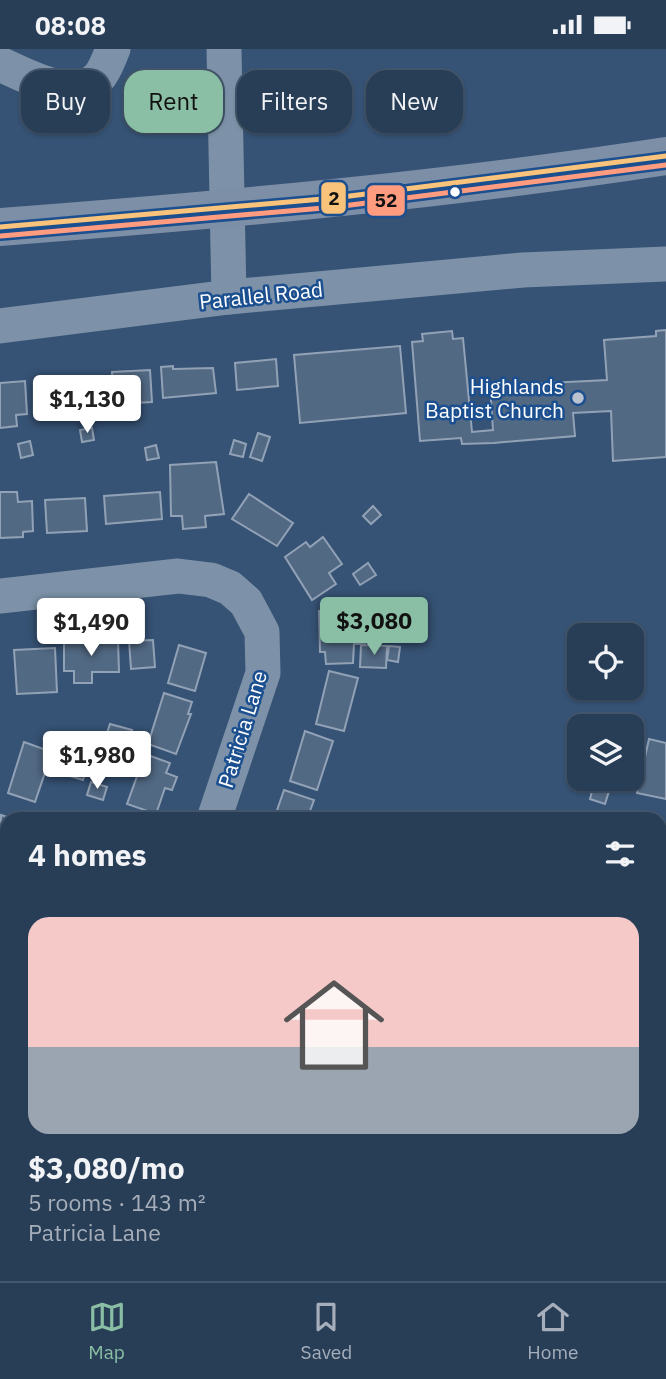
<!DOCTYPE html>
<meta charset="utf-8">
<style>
body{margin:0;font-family:"IBM Plex Sans",sans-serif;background:#344961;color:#f1f3f6;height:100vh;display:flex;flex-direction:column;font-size:26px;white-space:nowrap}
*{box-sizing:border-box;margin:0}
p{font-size:23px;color:#a5aeba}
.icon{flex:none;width:38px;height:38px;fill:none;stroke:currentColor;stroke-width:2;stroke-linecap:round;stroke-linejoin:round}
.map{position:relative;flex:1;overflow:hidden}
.sheet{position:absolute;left:0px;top:763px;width:667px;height:469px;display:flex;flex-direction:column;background:#283e57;border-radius:21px 21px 0 0;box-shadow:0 2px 5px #0004,0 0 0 2px #44576d}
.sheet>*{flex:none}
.hud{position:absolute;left:21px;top:21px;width:625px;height:63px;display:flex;gap:14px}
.fabs{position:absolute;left:567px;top:574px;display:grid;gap:14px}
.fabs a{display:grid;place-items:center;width:77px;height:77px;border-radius:14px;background:#283e57;box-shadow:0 2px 5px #0004,0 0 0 2px #44576d;font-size:35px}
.price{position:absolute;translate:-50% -60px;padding:0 16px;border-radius:7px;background:#fff;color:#222;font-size:23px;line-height:46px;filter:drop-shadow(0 2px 4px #0008)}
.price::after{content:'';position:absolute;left:50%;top:42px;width:21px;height:16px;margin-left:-10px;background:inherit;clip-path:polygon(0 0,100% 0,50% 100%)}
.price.active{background:#8abfa5;color:#111}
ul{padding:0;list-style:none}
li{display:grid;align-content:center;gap:14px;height:371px;padding:0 28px}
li+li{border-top:2px solid #44576d}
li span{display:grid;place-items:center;height:217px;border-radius:21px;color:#555}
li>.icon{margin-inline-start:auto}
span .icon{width:126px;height:126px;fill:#fffc;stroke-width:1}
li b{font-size:30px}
h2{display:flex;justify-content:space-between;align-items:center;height:84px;padding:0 28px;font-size:30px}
.chip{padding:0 24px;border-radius:21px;background:#283e57;box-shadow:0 2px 5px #0004,0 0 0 2px #44576d;font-size:24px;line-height:63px}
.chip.active{background:#8abfa5;color:#111}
.status{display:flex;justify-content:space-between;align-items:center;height:49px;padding:0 35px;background:#283e57;direction:ltr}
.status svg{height:19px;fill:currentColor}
.tabs{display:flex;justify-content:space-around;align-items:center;height:98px;border-top:2px solid #44576d;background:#283e57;font-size:19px;color:#a5aeba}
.tabs a{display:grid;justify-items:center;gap:4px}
.tabs .active{color:#8abfa5}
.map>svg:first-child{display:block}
.building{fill:#526984;stroke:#92a2b6;stroke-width:2}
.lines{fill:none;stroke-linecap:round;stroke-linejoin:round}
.minor{stroke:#7d92a8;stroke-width:35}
.major{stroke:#7d8ea7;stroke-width:38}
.bus-1-casing{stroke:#1b4f8f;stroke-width:10}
.bus-2-casing{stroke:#1b4f8f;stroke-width:10}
.bus-1{stroke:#f9c37b;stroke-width:5}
.bus-2{stroke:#ff9c80;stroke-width:5}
.bus-dot{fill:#fff;stroke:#1b4f8f;stroke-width:2.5}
.poi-dot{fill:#b9c2ce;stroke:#1b4f8f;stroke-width:2.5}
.labels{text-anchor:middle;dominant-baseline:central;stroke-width:5;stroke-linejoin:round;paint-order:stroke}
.street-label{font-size:21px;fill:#fff;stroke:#1b4f8f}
.poi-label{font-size:21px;fill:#fff;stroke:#1b4f8f;text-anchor:end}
.line-badge{stroke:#1b4f8f;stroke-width:2.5}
.pale-badge-label{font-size:19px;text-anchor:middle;font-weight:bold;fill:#111}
</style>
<div class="status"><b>08:08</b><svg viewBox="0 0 49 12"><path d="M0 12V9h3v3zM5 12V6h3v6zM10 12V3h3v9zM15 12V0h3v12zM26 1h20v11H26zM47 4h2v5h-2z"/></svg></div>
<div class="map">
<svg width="666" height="1232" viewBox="0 0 666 1232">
<rect width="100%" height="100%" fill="#365274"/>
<g class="building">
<polygon points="666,281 666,408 613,412 611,362 573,364 575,387 494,394 462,395 461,389 420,392 412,293 423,292 422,285 452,282 453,290 463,289 472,383 493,381 490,337 607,331 604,291 656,287 656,282"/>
<polygon points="400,297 406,364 300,374 294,306"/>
<polygon points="276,310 278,337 237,341 235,314"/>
<polygon points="173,317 173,320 213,319 216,344 163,349 161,318"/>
<polygon points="150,321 152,353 134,354 134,364 114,365 112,323"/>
<polygon points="89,328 91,358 38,361 37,331"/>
<polygon points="25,332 27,365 16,366 17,377 0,379 0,334"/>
<polygon points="92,379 94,391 82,393 80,381"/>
<polygon points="258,384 270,388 262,412 250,408"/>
<polygon points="234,391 246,395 243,408 230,405"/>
<polygon points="30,392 33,406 21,409 18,395"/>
<polygon points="156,396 159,409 147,411 145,399"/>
<polygon points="216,413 224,465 205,467 206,478 183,480 182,467 171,467 170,416"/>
<polygon points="0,443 17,443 18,453 32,452 33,482 23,483 23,488 0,489"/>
<polygon points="160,443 162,470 106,475 104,447"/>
<polygon points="249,445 293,474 277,497 232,470"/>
<polygon points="85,449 87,482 47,484 45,451"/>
<polygon points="373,457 381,466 371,475 363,467"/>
<polygon points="323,488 342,515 329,524 336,535 312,551 285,508 306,493 310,498"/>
<polygon points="368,514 376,526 360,536 353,525"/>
<polygon points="353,561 353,569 364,568 365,595 354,595 353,614 326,615 325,603 320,603 319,562"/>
<polygon points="118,591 119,623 92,623 92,634 74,634 74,622 64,622 64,592"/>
<polygon points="153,591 155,618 131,620 129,592"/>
<polygon points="179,596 206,604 195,642 168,634"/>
<polygon points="361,596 387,597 386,619 360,618"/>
<polygon points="389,597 400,598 398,613 387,611"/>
<polygon points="55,599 57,643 17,645 14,601"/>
<polygon points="329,622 358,629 344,682 316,675"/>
<polygon points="164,644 192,653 188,665 191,665 176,705 148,695"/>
<polygon points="110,675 132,681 128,693 106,687"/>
<polygon points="305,682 333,692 317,741 290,732"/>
<polygon points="649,690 666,694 666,750 637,744"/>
<polygon points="24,693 52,703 35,753 8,744"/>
<polygon points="134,701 170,714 166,724 177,728 172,741 165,739 156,765 127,755 140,719 128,715"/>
<polygon points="75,710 88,714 83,731 70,727"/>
<polygon points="91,733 107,738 103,751 87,746"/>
<polygon points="594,735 610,739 605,755 590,750"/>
<polygon points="284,741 314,751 307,770 274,770"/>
<polygon points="1,766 14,770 7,770 7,810 0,808"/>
<polygon points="660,784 666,785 666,860 660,858"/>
<polygon points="0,820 7,822 7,836 0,857"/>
<polygon points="1,1125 7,1127 7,1180 0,1178"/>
<polygon points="0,1193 7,1196 7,1214 0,1229"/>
</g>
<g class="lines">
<g class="minor">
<polyline points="224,0 229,248"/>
<path d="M0,15C25,26 73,54 98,29C105,22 109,9 113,0"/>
<polyline points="0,277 229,248 523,221 666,215"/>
<polyline points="0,547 178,527 211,531 230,539 246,553 262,583 263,624 214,770"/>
<polyline points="62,1232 64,1225"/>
</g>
<path class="major" d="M0,178C223,161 445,141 666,107"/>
<defs>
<polyline id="bus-1" points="0,178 334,149 666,107"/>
<polyline id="bus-2" points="1,187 335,158 666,116"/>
</defs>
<use href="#bus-1" class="bus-1-casing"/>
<use href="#bus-2" class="bus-2-casing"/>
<use href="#bus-1" class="bus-1"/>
<use href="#bus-2" class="bus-2"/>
</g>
<circle class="bus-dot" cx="455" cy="143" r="6"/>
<circle class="poi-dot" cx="578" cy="349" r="7"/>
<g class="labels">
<g class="street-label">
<text transform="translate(261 246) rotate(-6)">Parallel Road</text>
<text transform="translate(242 680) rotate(-73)">Patricia Lane</text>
</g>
<g class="poi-label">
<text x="564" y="337">Highlands<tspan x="564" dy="24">Baptist Church</tspan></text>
</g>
</g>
<g class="line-badge">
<rect x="320" y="132" width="27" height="34" rx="7" fill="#f9c37b"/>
<rect x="366" y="135" width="40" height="33" rx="7" fill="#ff9c80"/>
</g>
<g class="pale-badge-label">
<text x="334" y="156">2</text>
<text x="386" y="158">52</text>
</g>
</svg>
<div class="fabs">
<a><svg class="icon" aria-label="locate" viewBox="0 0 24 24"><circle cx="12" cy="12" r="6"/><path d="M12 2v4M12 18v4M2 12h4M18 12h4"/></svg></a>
<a><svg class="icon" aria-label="layers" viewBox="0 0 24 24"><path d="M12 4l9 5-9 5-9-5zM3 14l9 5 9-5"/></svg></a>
</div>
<b class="price" style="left:87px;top:386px">$1,130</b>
<b class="price active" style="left:374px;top:608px">$3,080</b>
<b class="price" style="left:91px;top:609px">$1,490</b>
<b class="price" style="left:97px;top:742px">$1,980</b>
<div class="hud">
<a class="chip">Buy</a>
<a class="chip active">Rent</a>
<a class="chip">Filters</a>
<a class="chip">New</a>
</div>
<section class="sheet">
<h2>4 homes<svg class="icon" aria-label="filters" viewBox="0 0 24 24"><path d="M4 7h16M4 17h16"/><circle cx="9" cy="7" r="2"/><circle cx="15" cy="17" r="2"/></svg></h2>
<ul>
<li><span style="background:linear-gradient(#f6c9c9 60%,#9aa5b1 0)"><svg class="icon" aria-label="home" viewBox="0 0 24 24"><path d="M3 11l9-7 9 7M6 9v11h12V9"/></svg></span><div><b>$3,080/mo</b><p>5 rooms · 143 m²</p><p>Patricia Lane</p></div></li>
</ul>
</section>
</div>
<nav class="tabs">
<a class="active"><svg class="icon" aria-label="map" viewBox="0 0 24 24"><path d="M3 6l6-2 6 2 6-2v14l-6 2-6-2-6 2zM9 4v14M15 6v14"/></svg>Map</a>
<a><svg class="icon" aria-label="saved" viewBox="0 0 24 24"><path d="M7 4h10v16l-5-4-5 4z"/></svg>Saved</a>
<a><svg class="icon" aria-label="home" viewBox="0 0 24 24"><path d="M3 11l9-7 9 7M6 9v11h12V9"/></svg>Home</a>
</nav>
